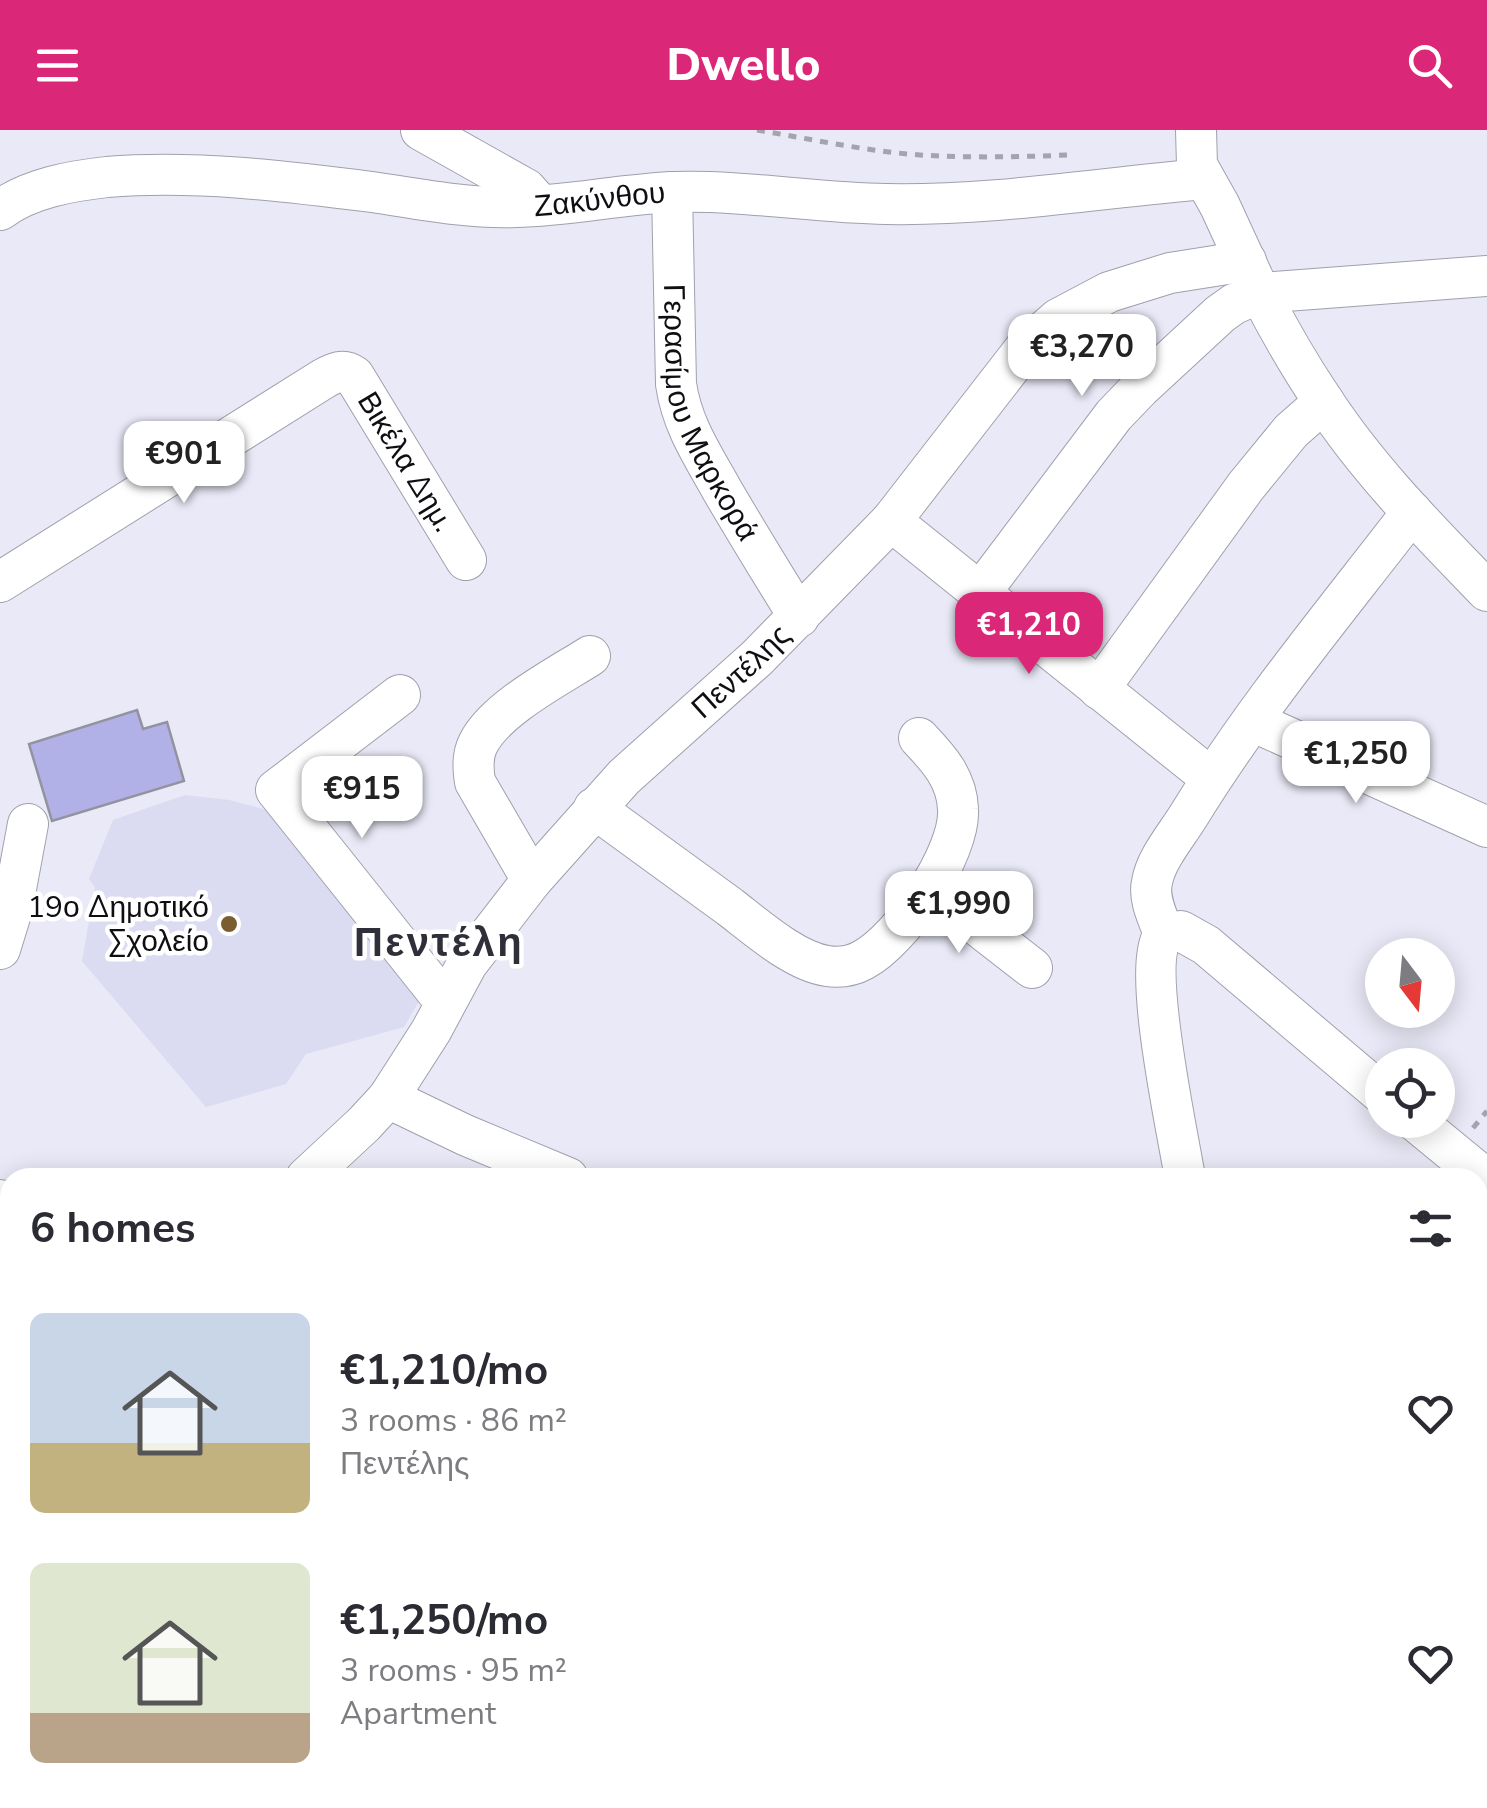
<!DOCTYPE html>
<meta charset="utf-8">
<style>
body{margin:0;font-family:"Nunito Sans",sans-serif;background:#f2f2f3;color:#2b2b33;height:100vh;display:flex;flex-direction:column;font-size:38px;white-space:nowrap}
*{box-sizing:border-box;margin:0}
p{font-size:32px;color:#7c7c81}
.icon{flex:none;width:55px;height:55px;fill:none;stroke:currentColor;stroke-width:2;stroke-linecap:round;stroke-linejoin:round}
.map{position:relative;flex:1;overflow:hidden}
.panel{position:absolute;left:0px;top:1038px;width:1488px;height:642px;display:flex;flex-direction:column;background:#fff;border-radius:30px 30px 0 0;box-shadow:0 5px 25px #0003}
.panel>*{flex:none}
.needle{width:65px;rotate:164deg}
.tools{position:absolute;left:1365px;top:808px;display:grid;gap:20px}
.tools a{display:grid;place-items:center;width:90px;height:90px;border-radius:50%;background:#fff;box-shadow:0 5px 25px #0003;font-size:50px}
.price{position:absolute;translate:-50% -85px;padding:0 22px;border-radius:20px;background:#fff;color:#222;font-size:32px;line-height:65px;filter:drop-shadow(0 2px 5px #0008)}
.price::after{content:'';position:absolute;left:50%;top:60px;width:30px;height:22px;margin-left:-15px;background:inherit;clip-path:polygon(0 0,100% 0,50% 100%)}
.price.selected{background:#db2777;color:#fff}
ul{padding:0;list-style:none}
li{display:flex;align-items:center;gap:30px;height:250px;padding:0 30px}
li span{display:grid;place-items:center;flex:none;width:280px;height:200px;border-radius:15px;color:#555}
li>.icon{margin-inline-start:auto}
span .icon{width:120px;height:120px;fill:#fffc;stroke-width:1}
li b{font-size:42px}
h2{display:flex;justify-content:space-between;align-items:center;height:120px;padding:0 30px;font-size:42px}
header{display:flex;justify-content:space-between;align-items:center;height:130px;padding:0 30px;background:#db2777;color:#fff;font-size:45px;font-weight:800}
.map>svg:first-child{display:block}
.built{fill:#dbdbf1}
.building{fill:#b2b1e7;stroke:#9393a0;stroke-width:2.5}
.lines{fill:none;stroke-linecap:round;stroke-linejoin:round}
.minor-casing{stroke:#a0a0ad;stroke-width:42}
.path{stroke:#a4a4af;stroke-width:5;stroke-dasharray:8 8;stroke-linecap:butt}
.minor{stroke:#fff;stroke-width:40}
.poi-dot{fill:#7a5c30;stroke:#fff;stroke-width:4}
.labels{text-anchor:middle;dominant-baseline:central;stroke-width:9;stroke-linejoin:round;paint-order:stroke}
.street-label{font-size:30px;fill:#0f0f13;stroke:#fff}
.poi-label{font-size:30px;fill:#0f0f13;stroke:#fff;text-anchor:end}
.district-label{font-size:40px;font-weight:bold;letter-spacing:2.5px;fill:#2f2f3a;stroke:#fff}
</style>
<header><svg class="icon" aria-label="menu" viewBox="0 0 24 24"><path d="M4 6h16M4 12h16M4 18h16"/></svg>Dwello<svg class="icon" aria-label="search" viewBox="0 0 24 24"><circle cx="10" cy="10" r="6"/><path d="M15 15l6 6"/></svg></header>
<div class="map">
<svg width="1487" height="1678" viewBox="0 0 1487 1678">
<rect width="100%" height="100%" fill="#e9e9f7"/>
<polygon class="built" points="185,665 229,670 267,680 423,864 404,897 306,924 286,954 206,977 82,831 95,757 89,749 113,690"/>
<polygon class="building" points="137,580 143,599 167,592 184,651 52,691 29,614"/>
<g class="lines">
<defs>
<g id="minor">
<polyline points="421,0 526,59 534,68 537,75"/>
<polyline points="1196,0 1197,35 1220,76 1260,163 1487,146"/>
<path id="s1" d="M672,62L676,254C682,295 702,324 722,360C747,403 773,445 799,487"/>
<path id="s2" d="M0,80C30,58 71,51 107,47C195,40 285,51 372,62C419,69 468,79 516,77C569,76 621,64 674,62C745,60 815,73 886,74C993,76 1098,58 1204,49"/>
<polyline points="891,391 1211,648"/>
<path id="s3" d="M0,452L323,249C334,243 343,238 354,246L466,430"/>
<path d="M980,463L1114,285L1141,257L1220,184L1234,174L1260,163C1279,200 1299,235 1322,269C1368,340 1429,401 1487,461"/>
<polyline points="1099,559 1246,356 1291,301 1324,272"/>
<polyline points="400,565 276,660 445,872"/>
<polyline points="1252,591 1487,697"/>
<path d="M594,678C639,711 685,744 730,777C756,797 794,831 827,836C840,838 852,836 863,830C901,810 961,723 958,679C957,649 939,629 919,608"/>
<path d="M532,750L475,652C473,639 472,626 478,614C495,579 557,547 590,526"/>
<polyline points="929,758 1032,838"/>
<path d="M1164,804C1158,788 1148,769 1152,752C1156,729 1176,706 1189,685C1254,579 1336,481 1412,382"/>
<polyline points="0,819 12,780 28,694"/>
<polyline points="388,968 465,1005 568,1048"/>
<polyline points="1414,990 1487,1050"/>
<path id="s4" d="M306,1048L364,994L388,968L431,901L467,834L532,750L624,647L757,528L891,391L1026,217L1058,189L1109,162L1170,143L1246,131"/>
<path d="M1185,1048C1178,1003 1140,835 1164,804L1181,801L1206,815L1382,964"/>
<polyline points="0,1070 10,1072"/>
<polyline points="0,1355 10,1353"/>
<polyline points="1478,1398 1487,1404"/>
<polyline points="0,1481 10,1498"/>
<polyline points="0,1585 10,1581"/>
<polyline points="84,1670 86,1678"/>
<polyline points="830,1670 839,1678"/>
<polyline points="1396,1670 1407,1678"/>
</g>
</defs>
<use href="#minor" class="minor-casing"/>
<g class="path">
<path d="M757,0C811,9 865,21 920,25C969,28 1019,27 1068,25"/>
<polyline points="1473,998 1487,981"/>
</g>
<use href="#minor" class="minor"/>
</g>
<circle class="poi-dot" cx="229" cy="794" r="10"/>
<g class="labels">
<g class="street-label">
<text stroke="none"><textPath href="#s2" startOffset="608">Ζακύνθου</textPath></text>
<text stroke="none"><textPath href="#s1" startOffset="228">Γερασίμου Μαρκορά</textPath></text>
<text stroke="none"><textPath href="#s3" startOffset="515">Βικέλα Δημ.</textPath></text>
<text stroke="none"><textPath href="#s4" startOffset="672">Πεντέλης</textPath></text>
</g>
<g class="poi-label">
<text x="209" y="777">19ο Δημοτικό<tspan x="209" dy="34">Σχολείο</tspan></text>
</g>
<g class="district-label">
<text x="439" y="813">Πεντέλη</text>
</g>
</g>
</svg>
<div class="tools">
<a><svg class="needle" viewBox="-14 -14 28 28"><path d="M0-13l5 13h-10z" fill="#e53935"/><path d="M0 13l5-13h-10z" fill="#7c7c81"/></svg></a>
<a><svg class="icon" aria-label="locate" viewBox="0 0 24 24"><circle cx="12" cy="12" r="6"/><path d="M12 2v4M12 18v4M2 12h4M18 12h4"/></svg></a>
</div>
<b class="price" style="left:1082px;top:269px">€3,270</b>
<b class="price" style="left:184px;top:376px">€901</b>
<b class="price selected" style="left:1029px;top:547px">€1,210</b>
<b class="price" style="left:1356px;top:676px">€1,250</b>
<b class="price" style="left:362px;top:711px">€915</b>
<b class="price" style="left:959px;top:826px">€1,990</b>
<section class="panel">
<h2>6 homes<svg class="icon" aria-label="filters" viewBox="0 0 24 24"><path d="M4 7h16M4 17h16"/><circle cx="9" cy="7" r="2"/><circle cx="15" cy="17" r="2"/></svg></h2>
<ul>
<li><span style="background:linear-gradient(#c9d6e8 65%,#c2b280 0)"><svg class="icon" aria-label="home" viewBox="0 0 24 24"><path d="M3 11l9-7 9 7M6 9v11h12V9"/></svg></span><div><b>€1,210/mo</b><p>3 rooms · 86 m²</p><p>Πεντέλης</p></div><svg class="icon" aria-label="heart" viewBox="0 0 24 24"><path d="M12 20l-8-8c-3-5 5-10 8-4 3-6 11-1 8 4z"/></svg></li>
<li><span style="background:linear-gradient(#dfe7d0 75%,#b9a48a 0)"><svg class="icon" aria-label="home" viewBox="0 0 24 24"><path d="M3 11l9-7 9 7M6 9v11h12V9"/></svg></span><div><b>€1,250/mo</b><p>3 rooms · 95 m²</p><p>Apartment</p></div><svg class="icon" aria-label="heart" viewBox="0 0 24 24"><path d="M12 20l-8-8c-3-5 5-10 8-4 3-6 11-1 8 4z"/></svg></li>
</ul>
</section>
</div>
